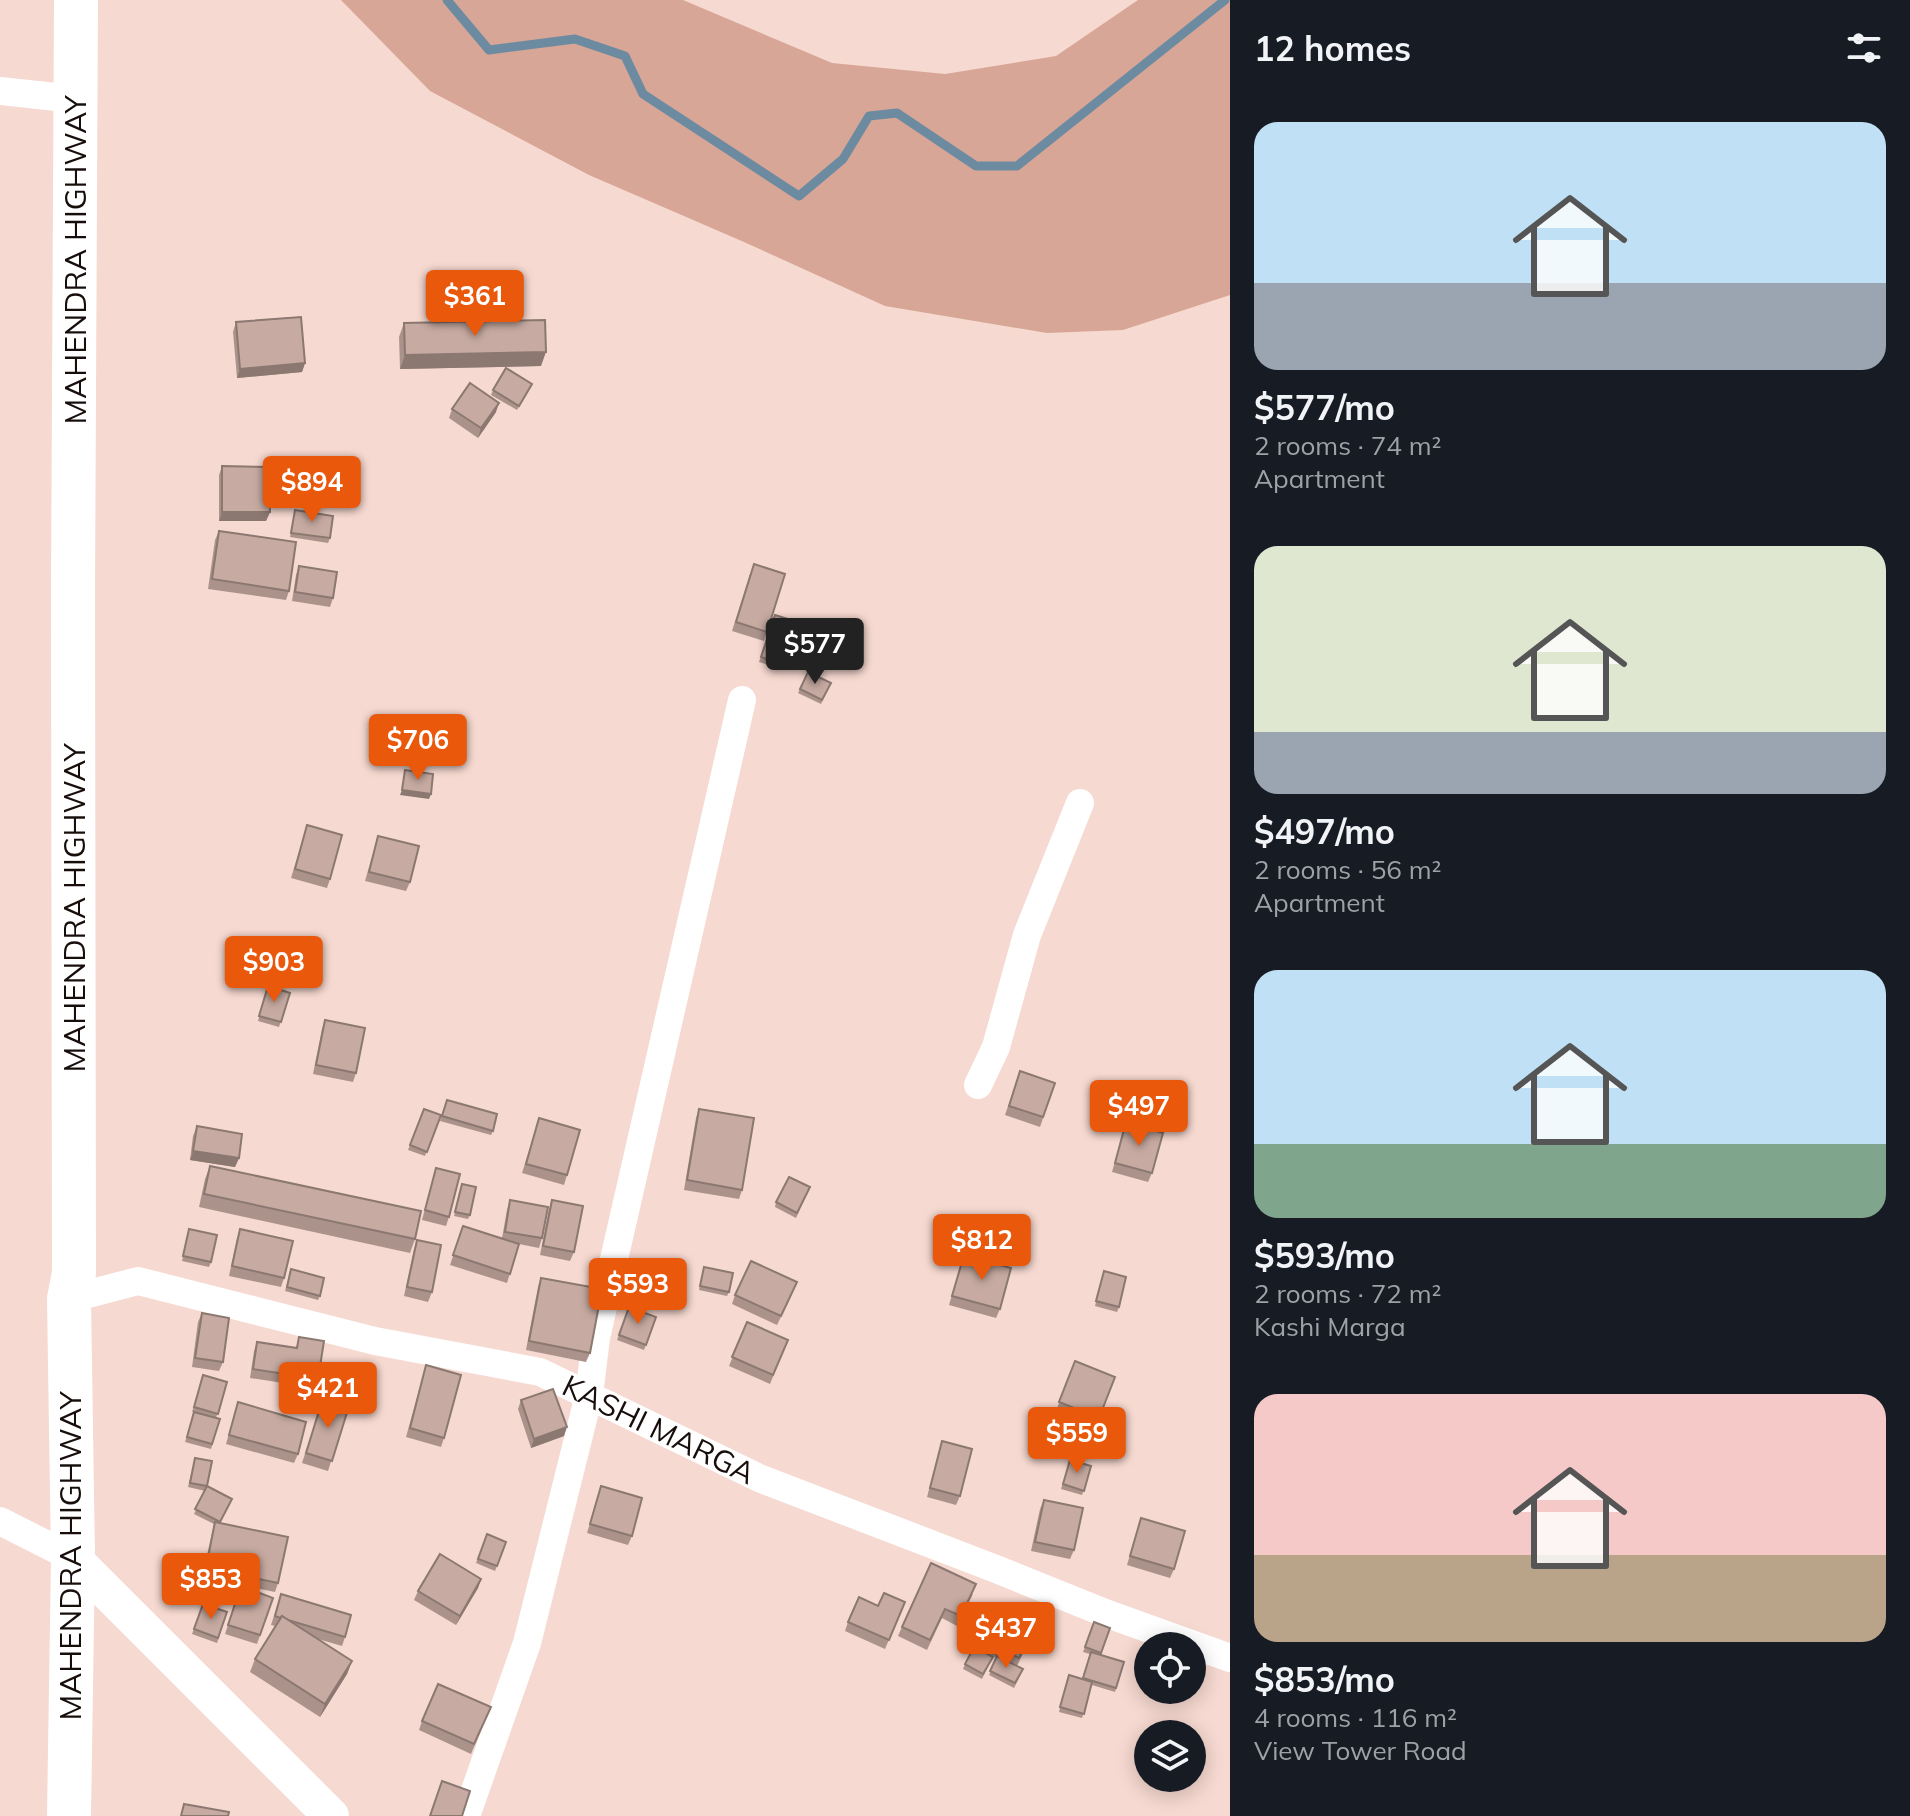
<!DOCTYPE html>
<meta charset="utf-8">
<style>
body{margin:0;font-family:Mulish,sans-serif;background:#20242c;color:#f1f3f6;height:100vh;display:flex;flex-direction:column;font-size:30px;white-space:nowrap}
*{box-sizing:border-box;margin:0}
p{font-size:26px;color:#9ea1a6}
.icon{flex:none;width:44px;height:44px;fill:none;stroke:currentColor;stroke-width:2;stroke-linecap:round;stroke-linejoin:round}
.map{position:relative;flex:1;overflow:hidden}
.details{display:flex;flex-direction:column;background:#171b24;width:680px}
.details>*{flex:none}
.tools{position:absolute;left:1134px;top:1632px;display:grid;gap:16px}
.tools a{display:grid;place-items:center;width:72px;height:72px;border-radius:50%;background:#171b24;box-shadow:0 4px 20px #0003;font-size:40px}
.price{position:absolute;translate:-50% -68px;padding:0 18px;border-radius:8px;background:#ea580c;color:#fff;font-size:26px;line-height:52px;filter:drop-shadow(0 2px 4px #0008)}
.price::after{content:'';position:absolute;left:50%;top:48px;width:24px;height:18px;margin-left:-12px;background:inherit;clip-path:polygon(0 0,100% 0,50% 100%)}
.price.on{background:#222;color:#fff}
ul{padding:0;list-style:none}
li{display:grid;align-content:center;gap:16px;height:424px;padding:0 24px}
li span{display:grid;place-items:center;height:248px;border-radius:24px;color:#555}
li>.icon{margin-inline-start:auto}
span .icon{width:144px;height:144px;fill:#fffc;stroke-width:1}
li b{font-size:34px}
h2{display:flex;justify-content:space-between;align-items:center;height:96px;padding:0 24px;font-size:34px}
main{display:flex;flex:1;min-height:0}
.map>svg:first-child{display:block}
.green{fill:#d8a696}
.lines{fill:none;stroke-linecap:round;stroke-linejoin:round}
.stream{stroke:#6c8ba1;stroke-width:9}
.minor{stroke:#fff;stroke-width:28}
.tertiary{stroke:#fff;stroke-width:36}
.trunk{stroke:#fff;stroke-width:44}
.wall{fill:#ab938b}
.shaded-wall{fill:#8b7871}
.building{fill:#c7aba2;stroke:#8b7871;stroke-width:2}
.labels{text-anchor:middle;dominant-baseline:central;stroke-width:6;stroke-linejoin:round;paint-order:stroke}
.street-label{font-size:30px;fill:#170e0b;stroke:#fff}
</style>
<main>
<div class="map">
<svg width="1230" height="1816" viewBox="0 0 1230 1816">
<rect width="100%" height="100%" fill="#f6d9d0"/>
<polygon class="green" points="341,0 683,0 832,63 945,74 1056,56 1138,0 1230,0 1230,295 1123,330 1047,333 885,306 744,242 589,175 430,91"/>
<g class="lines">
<polyline class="stream" points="447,0 489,50 575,39 625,56 643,94 799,196 843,159 869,116 897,113 976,166 1017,166 1225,0"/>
<g class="minor">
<polyline points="0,91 75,99"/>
<polyline points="978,1085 996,1047 1027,935 1080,803"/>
<polyline points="69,1299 138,1281 375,1341 540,1372 759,1478 996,1569 1105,1613 1230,1658"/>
<polyline points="0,1521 73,1558"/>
<polyline points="466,1816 527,1643 589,1395 596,1338 742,700"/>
</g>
<polyline class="tertiary" points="73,1558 331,1816"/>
<polyline class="trunk" points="69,1816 73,1558 69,1299 74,1273 73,590 76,0"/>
</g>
<g class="wall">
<polygon points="236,322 305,363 302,372 237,378 233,332"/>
<polygon points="404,323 541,366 400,369 399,337"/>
<polygon points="532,384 517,410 491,395 493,390"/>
<polygon points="452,409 496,412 478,438 449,418"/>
<polygon points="222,466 270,512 266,521 219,521 219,475"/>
<polygon points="295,510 330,538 328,543 290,537"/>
<polygon points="219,531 289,591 286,600 208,589 215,540"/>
<polygon points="299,566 333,598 330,607 292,601 296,575"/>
<polygon points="750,574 785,574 764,641 732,631"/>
<polygon points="775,615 794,621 779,668 759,662"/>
<polygon points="791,640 801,663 800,667 784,662"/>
<polygon points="808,672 831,683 821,704 798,693"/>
<polygon points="307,825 330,879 327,888 291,878"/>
<polygon points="378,836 410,882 406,891 365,881"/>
<polygon points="268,986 290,993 279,1027 258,1021"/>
<polygon points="325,1020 356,1073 353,1082 313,1074 322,1029"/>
<polygon points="1020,1071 1055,1083 1040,1127 1005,1115"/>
<polygon points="447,1100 493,1131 491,1135 440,1121"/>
<polygon points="424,1109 441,1115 425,1156 408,1150"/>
<polygon points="699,1109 742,1190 739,1199 684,1190 696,1118"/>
<polygon points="539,1118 567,1175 564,1185 522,1173"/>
<polygon points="1126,1122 1152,1173 1148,1182 1112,1172"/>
<polygon points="197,1126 239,1158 235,1167 190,1160 193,1136"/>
<polygon points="210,1166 415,1239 410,1253 199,1207 205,1179"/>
<polygon points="436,1168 449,1217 446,1226 422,1220"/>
<polygon points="462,1184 470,1215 468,1219 454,1216"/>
<polygon points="808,1192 796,1218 775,1207 776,1202"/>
<polygon points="510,1200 542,1238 539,1248 519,1244 507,1283 450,1265 463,1226 502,1238 507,1210"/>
<polygon points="552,1200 574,1252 570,1261 540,1255 549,1209"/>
<polygon points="189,1229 211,1262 209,1267 182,1261"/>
<polygon points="240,1229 284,1278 281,1287 229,1276 237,1238"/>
<polygon points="417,1240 432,1292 428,1302 404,1296 414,1249"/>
<polygon points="964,1255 1000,1309 996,1318 949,1305"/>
<polygon points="704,1267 729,1292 727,1296 699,1290"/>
<polygon points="1104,1271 1119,1307 1117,1312 1095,1306"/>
<polygon points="290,1274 320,1296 318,1300 285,1291"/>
<polygon points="541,1278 590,1353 586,1362 526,1350 538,1287"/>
<polygon points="793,1292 777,1325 732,1304 735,1295"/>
<polygon points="629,1307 656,1317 644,1350 617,1340"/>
<polygon points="202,1313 223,1362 219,1371 192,1367 198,1322"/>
<polygon points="747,1322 788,1340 770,1384 729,1366"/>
<polygon points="299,1337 318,1379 315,1388 250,1378 254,1351 257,1342 296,1348"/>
<polygon points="1075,1361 1115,1377 1096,1427 1056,1411"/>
<polygon points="426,1365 444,1438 441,1447 406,1437"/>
<polygon points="203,1375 227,1382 216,1418 220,1419 211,1449 185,1442 194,1412 192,1412"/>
<polygon points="323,1398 349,1406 328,1471 302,1463"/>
<polygon points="521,1400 564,1436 531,1448 518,1409"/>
<polygon points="238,1402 298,1454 294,1463 226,1444"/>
<polygon points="1079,1427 1089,1451 1087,1456 1073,1453"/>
<polygon points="942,1441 960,1496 956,1505 927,1497"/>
<polygon points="195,1458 212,1461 206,1489 230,1504 220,1523 278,1583 275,1592 202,1577 214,1524 194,1514 205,1491 188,1487"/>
<polygon points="1070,1460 1091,1466 1082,1495 1061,1489"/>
<polygon points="601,1486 632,1536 628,1545 587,1533"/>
<polygon points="1044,1500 1074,1550 1070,1559 1031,1551 1040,1509"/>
<polygon points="1141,1518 1174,1569 1170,1578 1127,1565"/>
<polygon points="487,1534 506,1542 495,1571 476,1563"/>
<polygon points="481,1579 478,1588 456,1625 414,1600 418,1591"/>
<polygon points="241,1586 273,1598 257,1644 225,1634"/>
<polygon points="281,1594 345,1637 342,1646 318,1639 352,1661 347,1674 320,1717 250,1672 255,1659 275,1626 271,1625"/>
<polygon points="973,1594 957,1626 942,1618 927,1650 898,1636 902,1627"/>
<polygon points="905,1602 885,1649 845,1631 848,1622 878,1606"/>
<polygon points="203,1604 227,1612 217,1643 192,1634"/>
<polygon points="1094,1622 1110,1628 1101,1655 1124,1662 1115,1692 1092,1685 1082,1718 1059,1712 1067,1680 1082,1679 1090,1654 1083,1652"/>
<polygon points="1036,1626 1017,1666 1021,1674 1014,1688 989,1675 997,1658 976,1647 979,1638"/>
<polygon points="993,1657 982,1679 963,1669 965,1664"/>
<polygon points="491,1707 471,1754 419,1730 422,1721"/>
</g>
<g class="shaded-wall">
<polygon points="546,352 541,366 400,369 405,355"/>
<polygon points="305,363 302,372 237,378 240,369"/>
<polygon points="499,403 496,412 478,438 481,428"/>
<polygon points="222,512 270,512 266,521 219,521"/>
<polygon points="402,790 431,794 429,799 400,795"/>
<polygon points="193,1151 239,1158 235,1167 190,1160"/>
<polygon points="567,1427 564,1436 531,1448 534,1439"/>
<polygon points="481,1579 478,1588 456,1625 460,1616"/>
<polygon points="352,1661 347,1674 320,1717 325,1704"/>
</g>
<g class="building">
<polygon points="301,317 305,363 240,369 236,322"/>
<polygon points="545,320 546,352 405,355 404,323"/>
<polygon points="506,368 532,384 519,406 493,390"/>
<polygon points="470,383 499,403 481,428 452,409"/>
<polygon points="222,466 270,467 270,512 222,512"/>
<polygon points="295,510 333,516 330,538 291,533"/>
<polygon points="219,531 296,542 289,591 212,579"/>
<polygon points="754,564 785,574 767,632 736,622"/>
<polygon points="299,566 337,572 333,598 295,592"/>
<polygon points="775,615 794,621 781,664 761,657"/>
<polygon points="791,640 807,645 801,663 786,658"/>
<polygon points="808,672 831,683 822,700 800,689"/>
<polygon points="405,770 433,774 431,794 402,790"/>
<polygon points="307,825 342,835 330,879 295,869"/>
<polygon points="378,836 419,846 410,882 369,872"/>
<polygon points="268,986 290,993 281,1022 259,1016"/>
<polygon points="325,1020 365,1028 356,1073 316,1065"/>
<polygon points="1020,1071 1055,1083 1043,1117 1009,1106"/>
<polygon points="447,1100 497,1114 493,1131 442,1116"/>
<polygon points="424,1109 441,1115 427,1152 410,1145"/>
<polygon points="699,1109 754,1118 742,1190 687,1180"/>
<polygon points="539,1118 580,1130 567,1175 526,1164"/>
<polygon points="1126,1122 1163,1133 1152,1173 1115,1163"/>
<polygon points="197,1126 242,1134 239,1158 193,1151"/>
<polygon points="210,1166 421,1211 415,1239 204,1194"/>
<polygon points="436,1168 460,1174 449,1217 425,1210"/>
<polygon points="789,1177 810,1187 797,1213 776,1202"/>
<polygon points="462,1184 476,1187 470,1215 455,1212"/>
<polygon points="510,1200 548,1207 542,1238 505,1232"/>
<polygon points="552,1200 583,1206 574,1252 543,1246"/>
<polygon points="463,1226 519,1244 510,1274 453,1255"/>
<polygon points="189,1229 217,1235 211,1262 183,1256"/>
<polygon points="240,1229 293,1241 284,1278 232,1266"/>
<polygon points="417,1240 441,1245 432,1292 407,1287"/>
<polygon points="964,1255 1011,1268 1000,1309 952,1296"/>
<polygon points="751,1261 797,1282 781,1316 735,1295"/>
<polygon points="704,1267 733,1273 729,1292 700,1286"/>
<polygon points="291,1269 324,1278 320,1296 287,1287"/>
<polygon points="1104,1271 1126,1277 1119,1307 1096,1301"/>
<polygon points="541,1278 602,1289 590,1353 529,1341"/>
<polygon points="629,1307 656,1317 646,1345 619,1335"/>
<polygon points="202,1313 229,1318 223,1362 195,1358"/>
<polygon points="747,1322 788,1340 773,1375 732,1357"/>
<polygon points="299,1337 324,1341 318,1379 253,1369 257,1342 297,1348"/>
<polygon points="1075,1361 1115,1377 1099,1418 1059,1402"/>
<polygon points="426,1365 461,1375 444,1438 410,1428"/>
<polygon points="203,1375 227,1382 218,1414 194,1407"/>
<polygon points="553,1389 567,1427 534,1439 521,1400"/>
<polygon points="323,1398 349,1406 332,1461 306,1453"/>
<polygon points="238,1402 306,1422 298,1454 229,1435"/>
<polygon points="194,1412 220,1419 212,1444 187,1437"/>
<polygon points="1079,1427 1092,1430 1089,1451 1075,1448"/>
<polygon points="942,1441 972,1449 960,1496 930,1488"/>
<polygon points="195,1458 212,1461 207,1486 190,1483"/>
<polygon points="1070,1460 1091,1466 1084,1491 1063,1484"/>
<polygon points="207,1486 232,1499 220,1522 195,1509"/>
<polygon points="601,1486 642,1498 632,1536 590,1524"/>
<polygon points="1044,1500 1083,1508 1074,1550 1035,1542"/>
<polygon points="1141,1518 1185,1531 1174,1569 1130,1556"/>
<polygon points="215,1522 288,1537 278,1583 206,1568"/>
<polygon points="487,1534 506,1542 497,1566 478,1559"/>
<polygon points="440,1554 481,1579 460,1616 418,1591"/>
<polygon points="931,1563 976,1584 961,1616 945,1609 930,1640 902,1627"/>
<polygon points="241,1586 273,1598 260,1635 228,1625"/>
<polygon points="884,1593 905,1602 889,1640 848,1622 859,1597 878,1606"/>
<polygon points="281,1594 351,1615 345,1637 288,1620 282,1616 280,1618 275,1616"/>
<polygon points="203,1604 227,1612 218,1638 194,1629"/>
<polygon points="995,1605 1036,1626 1019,1658 979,1638"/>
<polygon points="282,1616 352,1661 325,1704 255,1659"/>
<polygon points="1094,1622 1110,1628 1101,1653 1085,1647"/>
<polygon points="974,1647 993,1657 983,1674 965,1664"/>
<polygon points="1091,1652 1124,1662 1116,1688 1083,1678"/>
<polygon points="997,1656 1023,1669 1015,1683 990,1671"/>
<polygon points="1069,1675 1092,1682 1084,1714 1060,1707"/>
<polygon points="438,1684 491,1707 474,1744 422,1721"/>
<polygon points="442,1781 470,1791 462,1816 430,1816"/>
<polygon points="184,1804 229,1812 228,1816 181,1816"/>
</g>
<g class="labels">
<g class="street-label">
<text transform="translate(75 260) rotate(-90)">MAHENDRA HIGHWAY</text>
<text transform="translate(74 908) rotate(-90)">MAHENDRA HIGHWAY</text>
<text transform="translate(659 1429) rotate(26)">KASHI MARGA</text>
<text transform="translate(70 1556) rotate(-90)">MAHENDRA HIGHWAY</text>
</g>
</g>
</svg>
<div class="tools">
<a><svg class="icon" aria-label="locate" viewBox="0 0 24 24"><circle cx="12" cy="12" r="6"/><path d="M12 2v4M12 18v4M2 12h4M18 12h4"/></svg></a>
<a><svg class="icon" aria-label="layers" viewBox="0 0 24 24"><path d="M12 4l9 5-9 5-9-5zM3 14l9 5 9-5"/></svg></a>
</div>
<b class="price" style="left:475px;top:338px">$361</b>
<b class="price" style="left:312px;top:524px">$894</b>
<b class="price on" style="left:815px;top:686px">$577</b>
<b class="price" style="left:418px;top:782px">$706</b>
<b class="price" style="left:274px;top:1004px">$903</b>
<b class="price" style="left:1139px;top:1148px">$497</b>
<b class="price" style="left:982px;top:1282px">$812</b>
<b class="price" style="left:638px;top:1326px">$593</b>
<b class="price" style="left:328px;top:1430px">$421</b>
<b class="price" style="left:1077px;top:1475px">$559</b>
<b class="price" style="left:211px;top:1621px">$853</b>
<b class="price" style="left:1006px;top:1670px">$437</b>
</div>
<section class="details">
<h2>12 homes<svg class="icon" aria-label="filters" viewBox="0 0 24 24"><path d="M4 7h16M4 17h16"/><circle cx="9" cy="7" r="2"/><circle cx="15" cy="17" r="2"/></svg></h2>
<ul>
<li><span style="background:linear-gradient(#bfe0f5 65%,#9aa5b1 0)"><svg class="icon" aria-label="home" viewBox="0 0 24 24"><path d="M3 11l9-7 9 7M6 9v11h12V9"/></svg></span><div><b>$577/mo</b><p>2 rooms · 74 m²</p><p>Apartment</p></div></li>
<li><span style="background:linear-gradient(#dfe7d0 75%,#9aa5b1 0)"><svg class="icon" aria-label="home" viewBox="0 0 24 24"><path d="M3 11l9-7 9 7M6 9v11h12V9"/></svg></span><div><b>$497/mo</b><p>2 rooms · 56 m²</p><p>Apartment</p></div></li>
<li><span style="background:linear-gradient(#bfe0f5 70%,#7fa58c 0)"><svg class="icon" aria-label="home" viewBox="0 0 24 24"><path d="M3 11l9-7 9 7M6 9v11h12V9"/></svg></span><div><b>$593/mo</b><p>2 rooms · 72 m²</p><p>Kashi Marga</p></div></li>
<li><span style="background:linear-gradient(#f6c9c9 65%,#b9a48a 0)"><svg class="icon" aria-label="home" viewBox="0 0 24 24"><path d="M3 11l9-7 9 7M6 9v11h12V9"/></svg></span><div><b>$853/mo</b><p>4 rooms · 116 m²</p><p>View Tower Road</p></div></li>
</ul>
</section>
</main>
